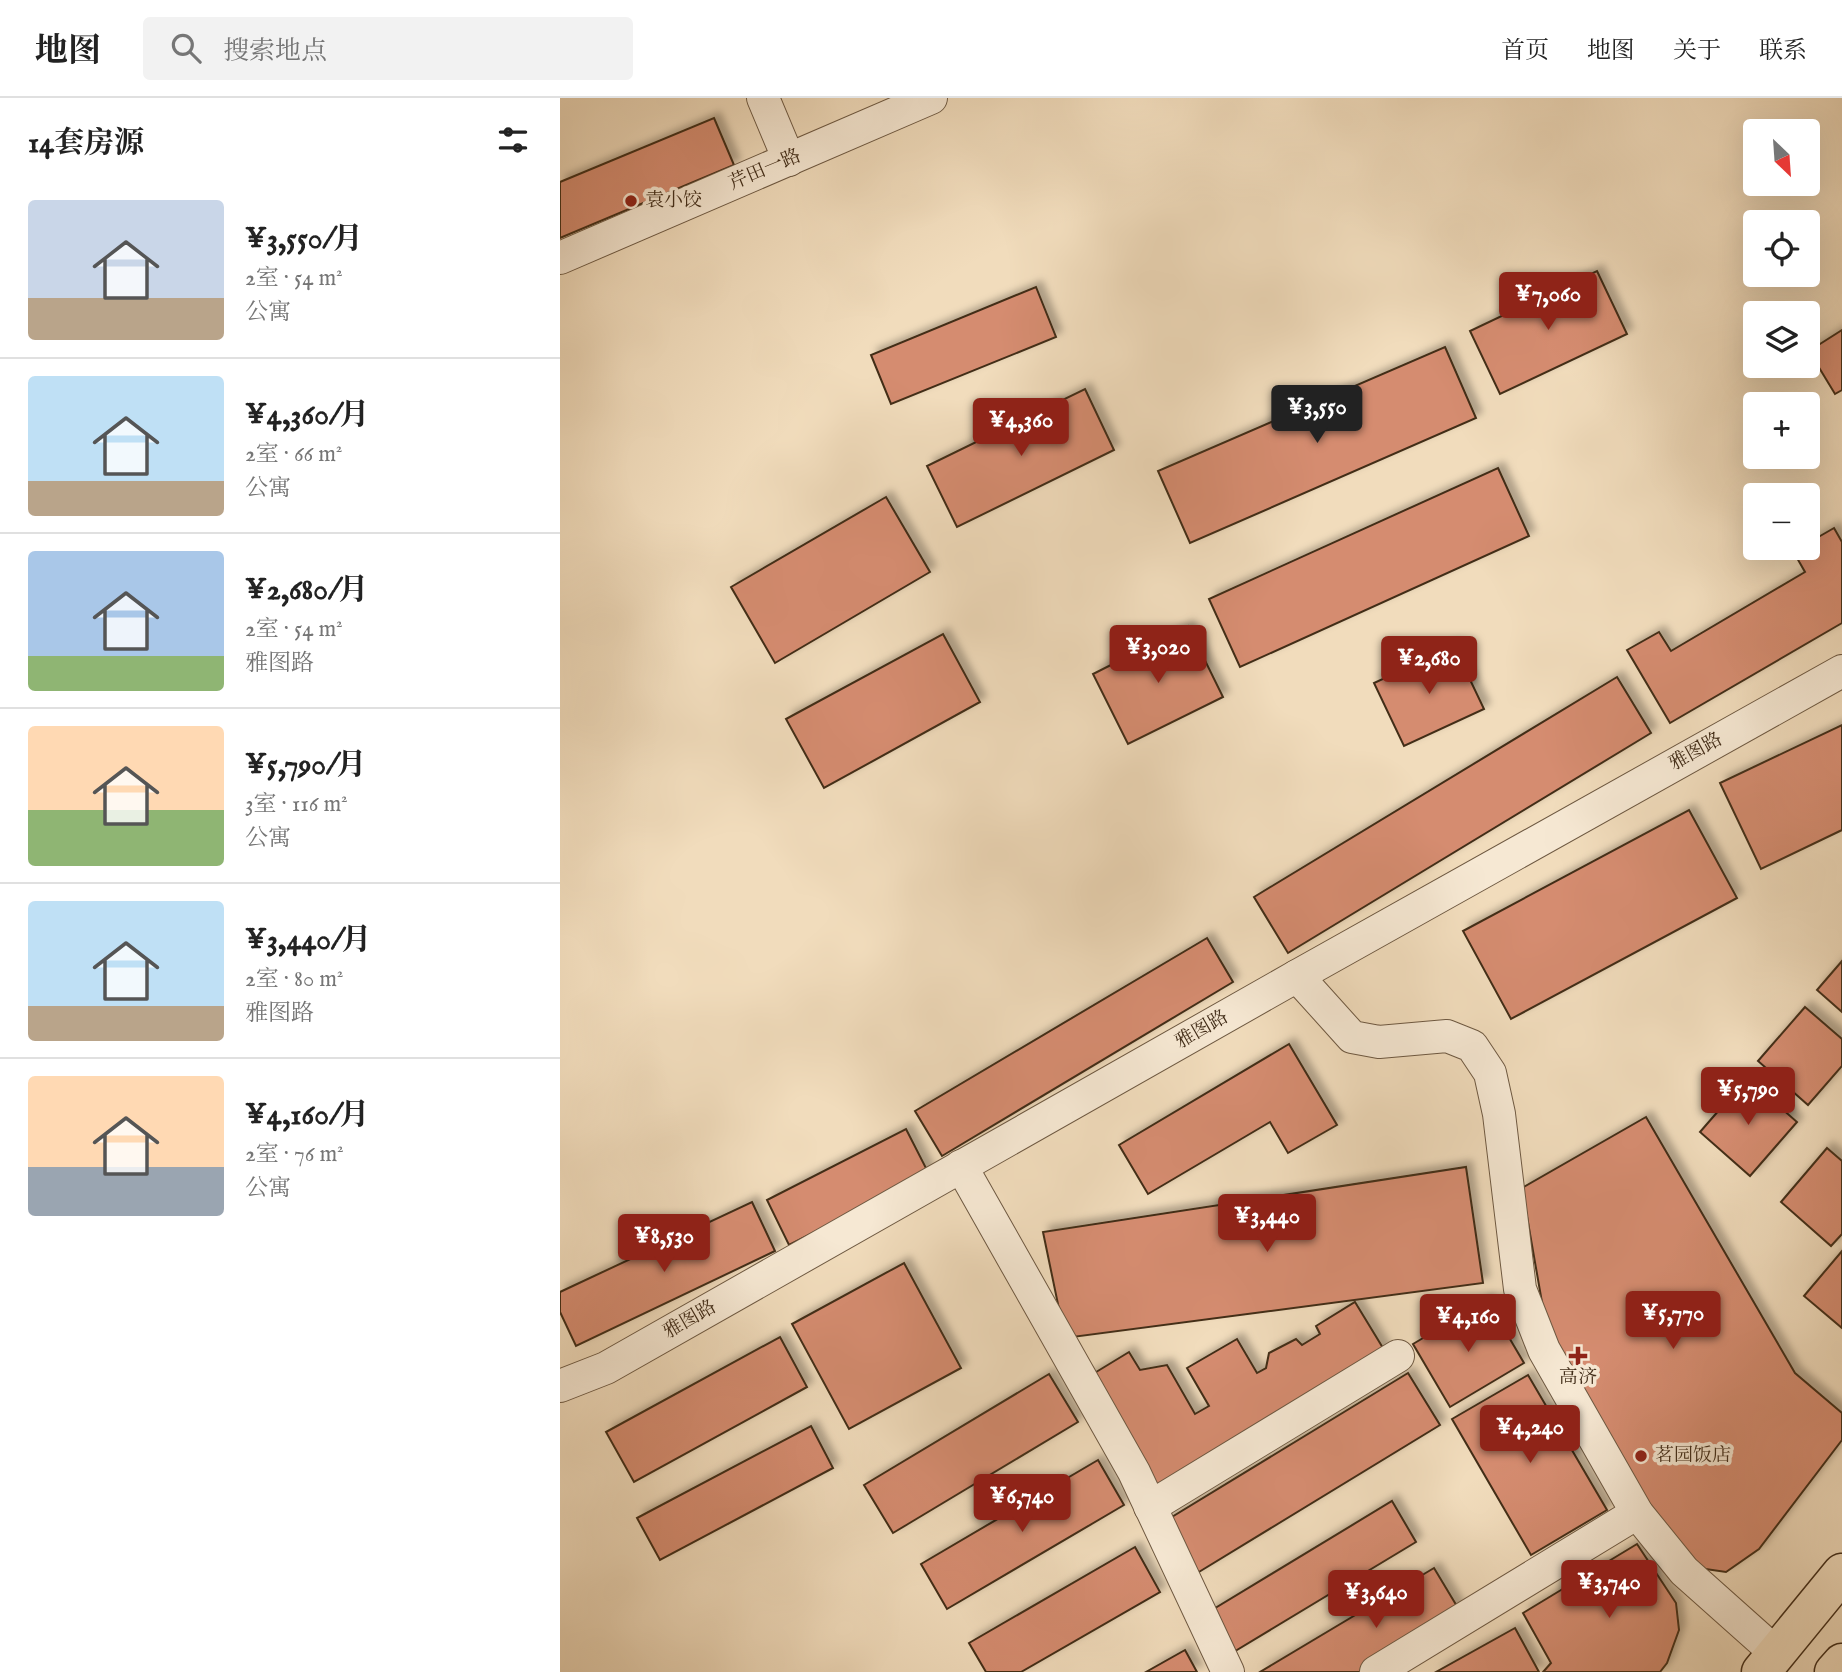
<!DOCTYPE html>
<html lang="zh">
<meta charset="utf-8">
<style>
body{margin:0;font-family:"IM FELL English","Noto Serif SC",serif;background:#f2f2f2;color:#222;height:100vh;display:flex;flex-direction:column;font-size:26px;white-space:nowrap}
*{box-sizing:border-box;margin:0}
p{font-size:23px;color:#767676}
.icon{flex:none;width:38px;height:38px;fill:none;stroke:currentColor;stroke-width:2;stroke-linecap:round;stroke-linejoin:round}
.map{position:relative;flex:1;overflow:hidden}
.details{display:flex;flex-direction:column;background:#fff;width:560px}
.details>*{flex:none}
.needle{width:46px;rotate:155deg}
.buttons{position:absolute;left:1183px;top:21px;display:grid;gap:14px}
.buttons a{display:grid;place-items:center;width:77px;height:77px;border-radius:7px;background:#fff;box-shadow:0 7px 28px #0002;font-size:35px}
.price{position:absolute;translate:-50% -60px;padding:0 16px;border-radius:7px;background:#8f2418;color:#fff;font-size:23px;line-height:46px;filter:drop-shadow(0 2px 4px #0008)}
.price::after{content:'';position:absolute;left:50%;top:42px;width:21px;height:16px;margin-left:-10px;background:inherit;clip-path:polygon(0 0,100% 0,50% 100%)}
.price.current{background:#222;color:#fff}
ul{padding:0;list-style:none}
li{display:flex;align-items:center;gap:21px;height:175px;padding:0 28px}
li+li{border-top:2px solid #e0e0e0}
li span{display:grid;place-items:center;flex:none;width:196px;height:140px;border-radius:7px;color:#555}
li>.icon{margin-inline-start:auto}
span .icon{width:84px;height:84px;fill:#fffc;stroke-width:1}
li b{font-size:30px}
h2{display:flex;justify-content:space-between;align-items:center;height:84px;padding:0 28px;font-size:30px}
header{display:flex;align-items:center;gap:42px;box-sizing:border-box;height:98px;padding:0 35px;background:#fff;border-bottom:2px solid #e0e0e0}
header strong{font-size:33px}
nav{display:flex;gap:38px;margin-inline-start:auto;font-size:24px}
.search{width:490px;height:63px;background:#f2f2f2;display:flex;align-items:center;gap:18px;box-sizing:border-box;padding:0 24px;border-radius:7px;color:#767676;font-size:26px}
main{display:flex;flex:1;min-height:0}
.map>svg:first-child{display:block}
.building{fill:#d58c70;stroke:#422d19;stroke-width:2;filter:url(#shadow)}
.lines{fill:none;stroke-linecap:round;stroke-linejoin:round}
.minor-casing{stroke:#6e5942;stroke-width:34}
.primary-casing{stroke:#422d19;stroke-width:41}
.minor{stroke:#f6e8d3;stroke-width:32}
.primary{stroke:#f1dcbc;stroke-width:38}
.poi-dot{fill:#8f2418;stroke:#f6e8d3;stroke-width:2.5}
.labels{text-anchor:middle;dominant-baseline:central;stroke-width:7;stroke-linejoin:round;paint-order:stroke}
.street-label{font-size:19px;fill:#422d19;stroke:#f6e8d3}
.poi-label{font-size:19px;fill:#422d19;stroke:#f6e8d3;text-anchor:start}
</style>
<header>
<strong>地图</strong>
<div class="search"><svg class="icon" aria-label="search" viewBox="0 0 24 24"><circle cx="10" cy="10" r="6"/><path d="M15 15l6 6"/></svg>搜索地点</div>
<nav><a>首页</a><a>地图</a><a>关于</a><a>联系</a></nav>
</header>
<main>
<section class="details">
<h2>14套房源<svg class="icon" aria-label="filters" viewBox="0 0 24 24"><path d="M4 7h16M4 17h16"/><circle cx="9" cy="7" r="2"/><circle cx="15" cy="17" r="2"/></svg></h2>
<ul>
<li><span style="background:linear-gradient(#c9d6e8 70%,#b9a48a 0)"><svg class="icon" aria-label="home" viewBox="0 0 24 24"><path d="M3 11l9-7 9 7M6 9v11h12V9"/></svg></span><div><b>¥3,550/月</b><p>2室 · 54 m²</p><p>公寓</p></div></li>
<li><span style="background:linear-gradient(#bfe0f5 75%,#b9a48a 0)"><svg class="icon" aria-label="home" viewBox="0 0 24 24"><path d="M3 11l9-7 9 7M6 9v11h12V9"/></svg></span><div><b>¥4,360/月</b><p>2室 · 66 m²</p><p>公寓</p></div></li>
<li><span style="background:linear-gradient(#a9c7e8 75%,#8fb573 0)"><svg class="icon" aria-label="home" viewBox="0 0 24 24"><path d="M3 11l9-7 9 7M6 9v11h12V9"/></svg></span><div><b>¥2,680/月</b><p>2室 · 54 m²</p><p>雅图路</p></div></li>
<li><span style="background:linear-gradient(#ffd9b3 60%,#8fb573 0)"><svg class="icon" aria-label="home" viewBox="0 0 24 24"><path d="M3 11l9-7 9 7M6 9v11h12V9"/></svg></span><div><b>¥5,790/月</b><p>3室 · 116 m²</p><p>公寓</p></div></li>
<li><span style="background:linear-gradient(#bfe0f5 75%,#b9a48a 0)"><svg class="icon" aria-label="home" viewBox="0 0 24 24"><path d="M3 11l9-7 9 7M6 9v11h12V9"/></svg></span><div><b>¥3,440/月</b><p>2室 · 80 m²</p><p>雅图路</p></div></li>
<li><span style="background:linear-gradient(#ffd9b3 65%,#9aa5b1 0)"><svg class="icon" aria-label="home" viewBox="0 0 24 24"><path d="M3 11l9-7 9 7M6 9v11h12V9"/></svg></span><div><b>¥4,160/月</b><p>2室 · 76 m²</p><p>公寓</p></div></li>
</ul>
</section>
<div class="map">
<svg width="1282" height="1574" viewBox="0 0 1282 1574">
<defs>
<filter id="shadow"><feDropShadow dx="6" dy="-6" stdDeviation="3.5" flood-color="#0004"/></filter>
</defs>
<rect width="100%" height="100%" fill="#f1dcbc"/>
<filter id="stains"><feTurbulence type="fractalNoise" baseFrequency=".00286" numOctaves="4"/><feColorMatrix values="0 0 0 0 .2 0 0 0 0 .09 0 0 0 0 .02 0 0 0 .5 -.17"/></filter>
<radialGradient id="worn" r=".72"><stop offset=".6" stop-color="#630" stop-opacity="0"/><stop offset="1" stop-color="#630" stop-opacity=".3"/></radialGradient>
<g class="building">
<polygon points="154,20 174,67 0,140 0,84"/>
<polygon points="1037,173 1067,236 940,296 910,233"/>
<polygon points="476,189 496,239 331,306 311,257"/>
<polygon points="1282,232 1282,292 1275,296 1249,253"/>
<polygon points="885,249 916,320 630,445 598,373"/>
<polygon points="525,291 554,352 397,429 367,368"/>
<polygon points="938,370 969,438 680,569 649,501"/>
<polygon points="326,399 370,474 215,565 171,489"/>
<polygon points="1274,430 1282,444 1282,525 1110,625 1067,552 1099,534 1111,553 1245,474 1233,453 1239,450 1248,450 1248,445"/>
<polygon points="628,528 663,599 568,646 533,576"/>
<polygon points="383,536 420,604 264,690 226,621"/>
<polygon points="894,548 924,611 844,648 814,585"/>
<polygon points="1057,579 1091,635 728,855 694,799"/>
<polygon points="1282,627 1282,732 1201,771 1160,685"/>
<polygon points="1129,712 1177,800 951,921 903,833"/>
<polygon points="647,840 673,884 382,1058 355,1013"/>
<polygon points="1282,863 1282,914 1257,892"/>
<polygon points="1245,909 1282,941 1282,968 1248,1007 1198,963"/>
<polygon points="729,946 777,1027 728,1055 710,1024 588,1096 559,1047"/>
<polygon points="1187,980 1237,1024 1190,1078 1140,1034"/>
<polygon points="1086,1019 1235,1275 1282,1315 1282,1342 1199,1451 1166,1474 1132,1469 1084,1410 987,1233 962,1090"/>
<polygon points="346,1031 369,1076 229,1147 207,1102"/>
<polygon points="1267,1050 1282,1063 1282,1136 1271,1148 1221,1104"/>
<polygon points="906,1069 923,1185 505,1240 483,1134"/>
<polygon points="192,1104 215,1153 16,1248 0,1214 0,1194"/>
<polygon points="1282,1153 1282,1230 1244,1198"/>
<polygon points="344,1165 401,1270 289,1331 232,1226"/>
<polygon points="927,1202 964,1265 890,1309 853,1246"/>
<polygon points="795,1204 826,1255 592,1397 523,1282 569,1254 580,1272 607,1267 635,1316 649,1308 627,1270 677,1241 697,1275 706,1270 709,1255 736,1241 742,1247 760,1236 756,1228"/>
<polygon points="220,1239 247,1289 74,1384 46,1334"/>
<polygon points="848,1275 880,1327 634,1477 602,1425"/>
<polygon points="489,1276 518,1324 333,1435 304,1387"/>
<polygon points="968,1277 1047,1412 971,1457 892,1321"/>
<polygon points="251,1328 273,1370 100,1462 77,1420"/>
<polygon points="538,1362 564,1407 387,1511 361,1466"/>
<polygon points="832,1403 856,1444 672,1555 647,1515"/>
<polygon points="1077,1446 1116,1505 1119,1532 1107,1565 1100,1574 983,1574 991,1565 963,1515"/>
<polygon points="575,1449 600,1494 461,1574 426,1574 409,1545"/>
<polygon points="874,1470 901,1515 801,1574 700,1574"/>
<polygon points="955,1530 979,1574 876,1574"/>
<polygon points="625,1552 637,1574 586,1574"/>
</g>
<g class="lines">
<defs>
<g id="minor">
<polyline points="203,0 229,62"/>
<polyline points="0,160 371,0"/>
<polyline points="737,878 792,939 819,944 887,938 912,948 930,975 939,1016 960,1191 984,1252 1077,1415 1124,1473 1216,1555"/>
<polyline points="401,1068 574,1374 668,1574"/>
<polyline points="0,1288 46,1270 737,878 1282,573"/>
<polyline points="590,1409 838,1258"/>
<polyline points="816,1574 1077,1415"/>
</g>
<g id="primary">
<polyline points="1201,1574 1282,1475"/>
<polyline points="1274,1574 1282,1565"/>
</g>
</defs>
<use href="#minor" class="minor-casing"/>
<use href="#primary" class="primary-casing"/>
<use href="#minor" class="minor"/>
<use href="#primary" class="primary"/>
</g>
<g class="poi-dot">
<circle cx="71" cy="103" r="7"/>
<path d="M1014.5 1247.5h7v7h7v7h-7v7h-7v-7h-7v-7h7z"/>
<circle cx="1081" cy="1358" r="7"/>
</g>
<g class="labels">
<g class="street-label">
<text transform="translate(205 72) rotate(-23)">芹田一路</text>
<text transform="translate(1136 654) rotate(-29)">雅图路</text>
<text transform="translate(642 932) rotate(-30)">雅图路</text>
<text transform="translate(130 1222) rotate(-30)">雅图路</text>
</g>
<g class="poi-label">
<text x="85" y="103">袁小饺</text>
<text x="1018" y="1280" text-anchor="middle">高济</text>
<text x="1095" y="1358">茗园饭店</text>
</g>
</g>
<rect width="100%" height="100%" filter="url(#stains)"/>
<rect width="100%" height="100%" fill="url(#worn)"/>
</svg>
<div class="buttons">
<a><svg class="needle" viewBox="-14 -14 28 28"><path d="M0-13l5 13h-10z" fill="#e53935"/><path d="M0 13l5-13h-10z" fill="#767676"/></svg></a>
<a><svg class="icon" aria-label="locate" viewBox="0 0 24 24"><circle cx="12" cy="12" r="6"/><path d="M12 2v4M12 18v4M2 12h4M18 12h4"/></svg></a>
<a><svg class="icon" aria-label="layers" viewBox="0 0 24 24"><path d="M12 4l9 5-9 5-9-5zM3 14l9 5 9-5"/></svg></a>
<a>+</a>
<a>−</a>
</div>
<b class="price" style="left:988px;top:234px">¥7,060</b>
<b class="price current" style="left:757px;top:347px">¥3,550</b>
<b class="price" style="left:461px;top:360px">¥4,360</b>
<b class="price" style="left:598px;top:587px">¥3,020</b>
<b class="price" style="left:869px;top:598px">¥2,680</b>
<b class="price" style="left:1188px;top:1029px">¥5,790</b>
<b class="price" style="left:707px;top:1156px">¥3,440</b>
<b class="price" style="left:104px;top:1176px">¥8,530</b>
<b class="price" style="left:1113px;top:1253px">¥5,770</b>
<b class="price" style="left:908px;top:1256px">¥4,160</b>
<b class="price" style="left:970px;top:1367px">¥4,240</b>
<b class="price" style="left:462px;top:1436px">¥6,740</b>
<b class="price" style="left:1049px;top:1522px">¥3,740</b>
<b class="price" style="left:816px;top:1532px">¥3,640</b>
</div>
</main>
